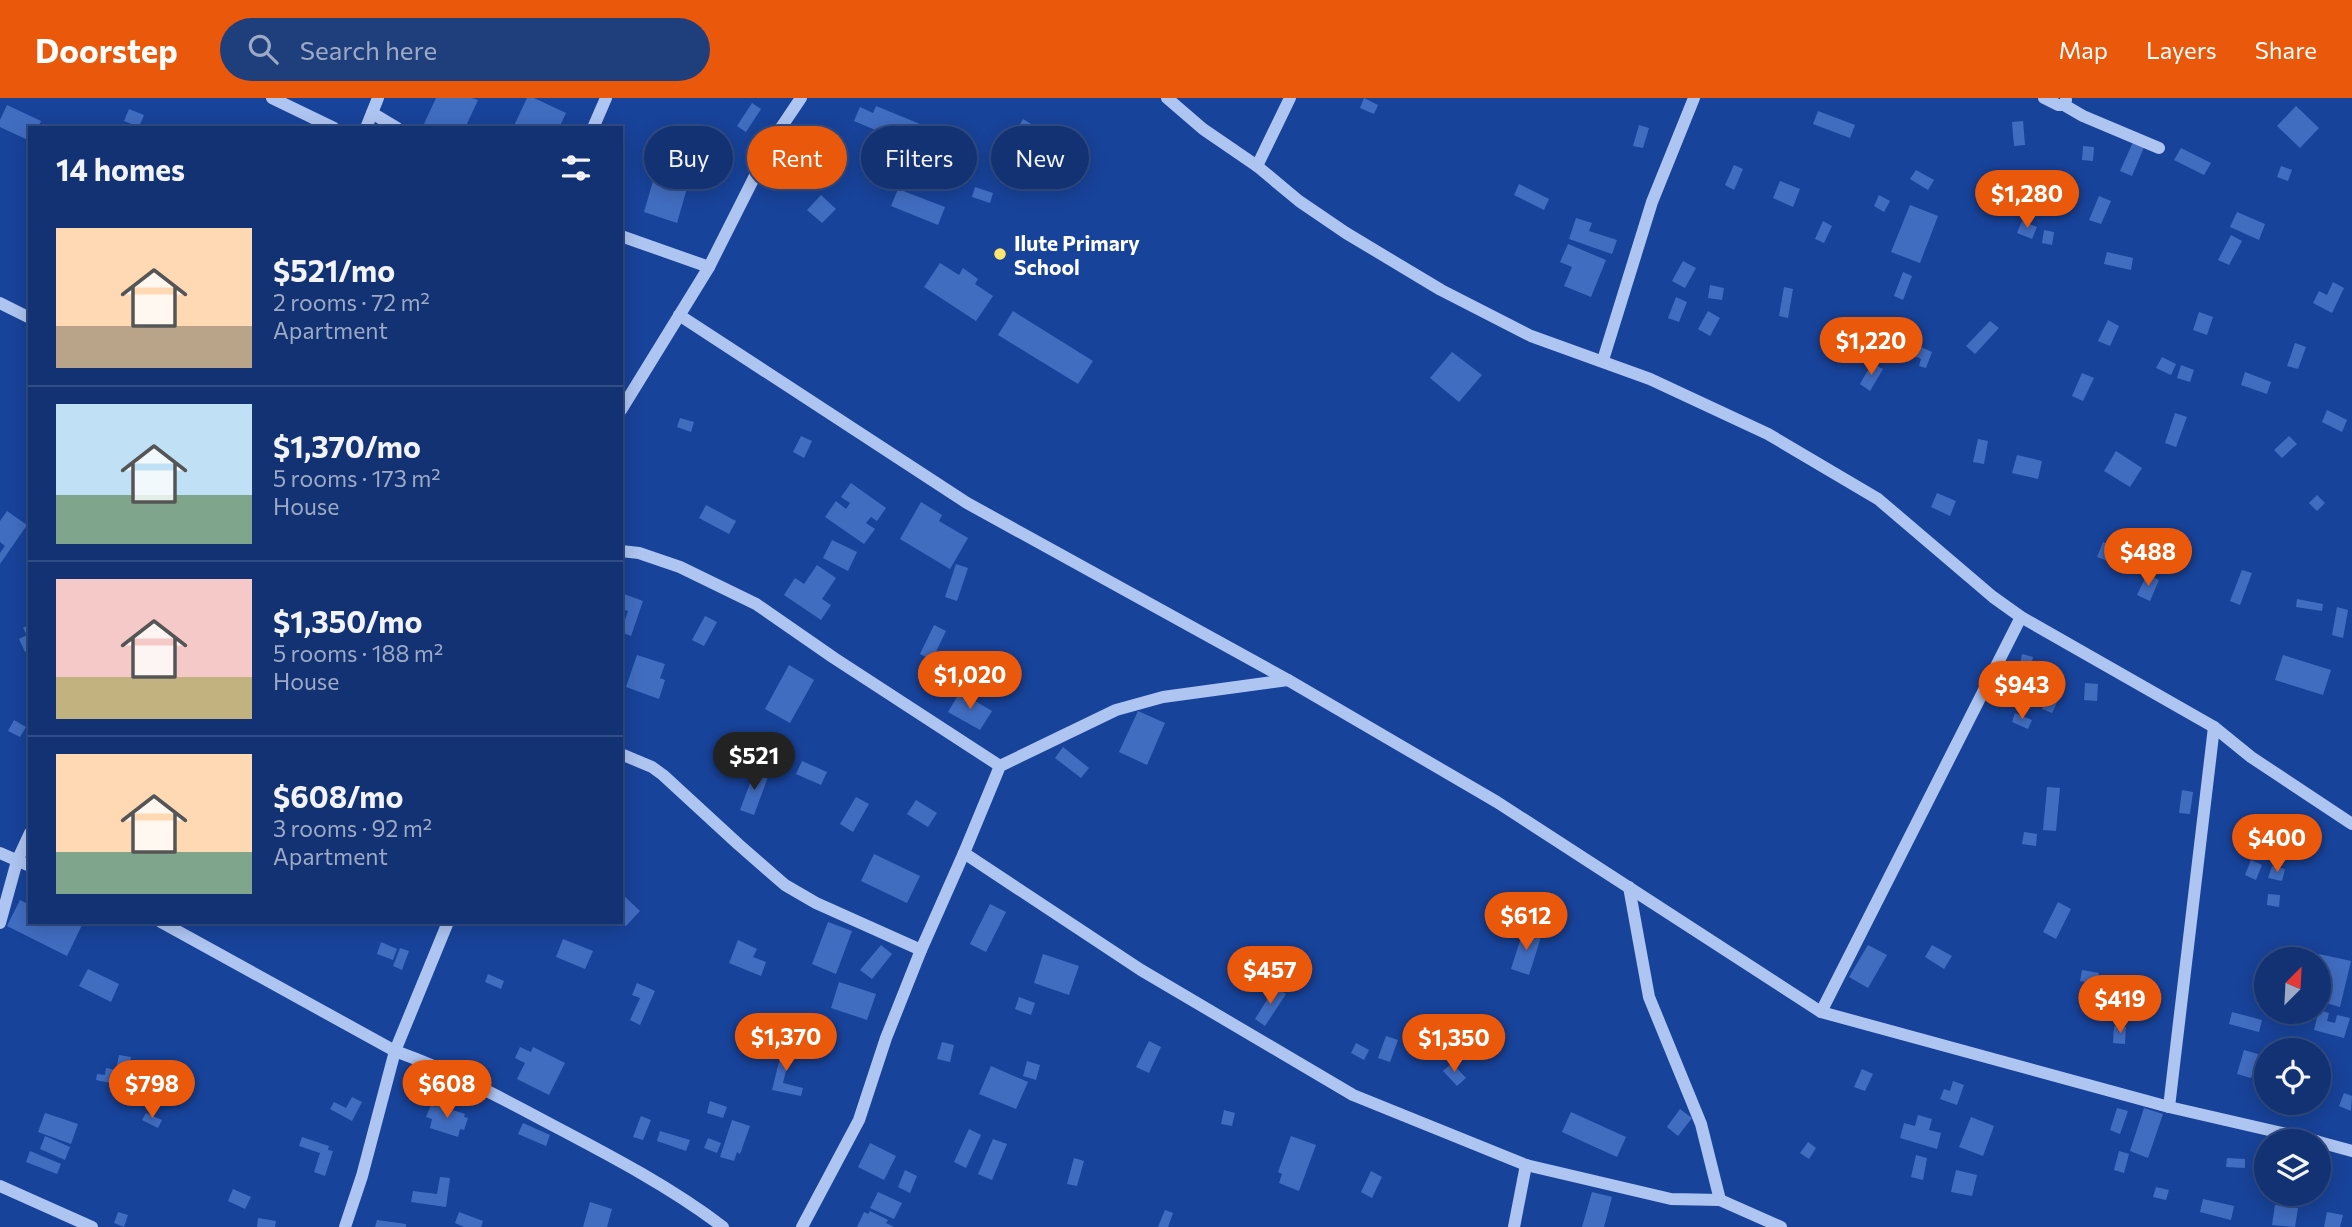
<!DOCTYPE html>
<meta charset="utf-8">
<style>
body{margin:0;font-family:Commissioner,sans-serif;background:#1f3e7c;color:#f1f3f6;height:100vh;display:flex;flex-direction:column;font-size:26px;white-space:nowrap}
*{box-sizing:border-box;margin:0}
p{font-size:23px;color:#9caac5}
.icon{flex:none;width:38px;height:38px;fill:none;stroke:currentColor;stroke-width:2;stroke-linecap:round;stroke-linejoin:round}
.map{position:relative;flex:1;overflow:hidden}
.details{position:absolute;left:28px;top:28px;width:595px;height:798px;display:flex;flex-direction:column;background:#123274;border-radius:0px;box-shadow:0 4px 18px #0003,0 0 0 2px #314d86}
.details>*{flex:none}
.top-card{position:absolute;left:644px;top:28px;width:665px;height:63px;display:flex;gap:14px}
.needle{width:46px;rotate:24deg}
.buttons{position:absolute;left:2254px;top:849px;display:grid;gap:14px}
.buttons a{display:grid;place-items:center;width:77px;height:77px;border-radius:50%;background:#123274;box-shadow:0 4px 18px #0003,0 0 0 2px #314d86;font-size:35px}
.price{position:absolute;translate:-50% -60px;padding:0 16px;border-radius:24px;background:#ea580c;color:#fff;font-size:23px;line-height:46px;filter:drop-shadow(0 2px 4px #0008)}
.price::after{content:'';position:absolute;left:50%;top:42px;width:21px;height:16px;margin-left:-10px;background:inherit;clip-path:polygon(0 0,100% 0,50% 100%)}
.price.on{background:#222;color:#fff}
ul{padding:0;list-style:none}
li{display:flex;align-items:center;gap:21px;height:175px;padding:0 28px}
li+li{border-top:2px solid #314d86}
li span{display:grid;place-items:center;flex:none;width:196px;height:140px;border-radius:0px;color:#555}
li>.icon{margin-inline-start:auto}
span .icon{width:84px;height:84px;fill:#fffc;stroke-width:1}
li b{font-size:30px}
h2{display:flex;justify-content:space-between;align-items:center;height:84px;padding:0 28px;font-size:30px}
.pill{padding:0 24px;border-radius:32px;background:#123274;box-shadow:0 4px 18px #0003,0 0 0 2px #314d86;font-size:24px;line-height:63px}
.pill.on{background:#ea580c;color:#fff}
header{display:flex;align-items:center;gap:42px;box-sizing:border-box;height:98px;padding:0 35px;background:#ea580c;color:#fff}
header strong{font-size:33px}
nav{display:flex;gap:38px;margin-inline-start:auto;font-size:24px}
.search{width:490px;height:63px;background:#1f3e7c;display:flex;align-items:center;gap:18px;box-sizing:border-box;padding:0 24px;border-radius:38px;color:#9caac5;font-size:26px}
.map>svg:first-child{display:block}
.building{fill:#416dc1}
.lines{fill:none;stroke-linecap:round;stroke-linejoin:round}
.minor{stroke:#aec5f1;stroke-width:12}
.poi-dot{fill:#ffe46e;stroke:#18439a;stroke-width:2.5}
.labels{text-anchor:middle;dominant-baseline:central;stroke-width:7;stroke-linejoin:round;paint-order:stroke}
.poi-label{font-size:21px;font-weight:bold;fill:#fff;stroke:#18439a;text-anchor:start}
</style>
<header>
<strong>Doorstep</strong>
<div class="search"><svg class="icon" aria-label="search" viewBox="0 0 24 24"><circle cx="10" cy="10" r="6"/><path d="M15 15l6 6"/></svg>Search here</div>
<nav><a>Map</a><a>Layers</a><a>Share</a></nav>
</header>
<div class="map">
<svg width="2352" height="1129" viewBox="0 0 2352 1129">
<rect width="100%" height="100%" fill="#18439a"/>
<g class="building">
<polygon points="436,0 472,0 478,2 465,30 432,30 424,26"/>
<polygon points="527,0 534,0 566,15 559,30 513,30"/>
<polygon points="1364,0 1378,7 1374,16 1360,10"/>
<polygon points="752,5 761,11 746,34 737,28"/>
<polygon points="7,7 41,23 38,30 30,30 30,43 0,29 0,22"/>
<polygon points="876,8 920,26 911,47 854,23 860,9 873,15"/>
<polygon points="2296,8 2319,30 2300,50 2277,28"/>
<polygon points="129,11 144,17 139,29 124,23"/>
<polygon points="1818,13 1855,27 1850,40 1813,26"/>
<polygon points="1023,21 1078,54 1060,83 1006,50"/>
<polygon points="2023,23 2025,47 2014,48 2012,24"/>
<polygon points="1639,27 1649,30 1643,50 1633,48"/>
<polygon points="2133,44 2144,49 2132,78 2120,73"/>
<polygon points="691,45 721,60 710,83 680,67"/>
<polygon points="2083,48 2094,49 2093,63 2082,62"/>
<polygon points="2181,50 2211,65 2204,77 2174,62"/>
<polygon points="658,66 691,76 677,125 644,114"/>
<polygon points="1734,67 1743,71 1734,92 1725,87"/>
<polygon points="2281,68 2292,72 2288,83 2277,79"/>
<polygon points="1916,72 1934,82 1928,92 1910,81"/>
<polygon points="1780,83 1800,91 1793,109 1773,100"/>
<polygon points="1519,86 1549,101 1544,112 1514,97"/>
<polygon points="975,89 993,95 990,105 972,99"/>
<polygon points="898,91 945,109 938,127 891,108"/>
<polygon points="821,97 836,111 822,125 807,112"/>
<polygon points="1879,97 1890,103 1884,114 1874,108"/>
<polygon points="2099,98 2111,103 2101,126 2089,122"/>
<polygon points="1910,107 1938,118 1920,165 1891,154"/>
<polygon points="2237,114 2265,126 2259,142 2230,129"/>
<polygon points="1576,120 1592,125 1589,133 1617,142 1612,156 1569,141"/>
<polygon points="1823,123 1832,128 1824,145 1815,141"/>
<polygon points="2022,123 2037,129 2032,141 2017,135"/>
<polygon points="2044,132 2054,134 2052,147 2042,145"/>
<polygon points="2231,137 2242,143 2229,167 2218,162"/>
<polygon points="1568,146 1606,162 1591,199 1564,188 1572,169 1560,164"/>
<polygon points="2107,154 2133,160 2131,172 2104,166"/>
<polygon points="1683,163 1696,170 1685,190 1672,183"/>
<polygon points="940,165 959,177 963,170 978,181 975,186 993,198 976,223 924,189"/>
<polygon points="1903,174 1912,178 1903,202 1894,198"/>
<polygon points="2333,184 2344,190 2332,215 2313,205 2319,193 2327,197"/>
<polygon points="1710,187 1724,190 1722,202 1708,200"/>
<polygon points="1784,189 1793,191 1788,220 1779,218"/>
<polygon points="1676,199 1687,204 1679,224 1668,220"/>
<polygon points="1013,213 1093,263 1078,286 998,237"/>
<polygon points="1708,213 1720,220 1710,238 1698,231"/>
<polygon points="2199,214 2213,219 2207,237 2193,232"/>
<polygon points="2108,222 2119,228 2110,248 2098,243"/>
<polygon points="1990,223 1999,230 1975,256 1966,248"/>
<polygon points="2295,245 2306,249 2298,271 2287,268"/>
<polygon points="1914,246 1932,254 1926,270 1919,268 1921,261 1910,256"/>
<polygon points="1452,254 1482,277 1459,304 1430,280"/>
<polygon points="2162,259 2176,266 2171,277 2156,270"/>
<polygon points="1872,265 1883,271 1870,293 1860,286"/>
<polygon points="2181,267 2194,272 2190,284 2177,280"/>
<polygon points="2245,274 2271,284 2267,296 2241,287"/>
<polygon points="2082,275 2094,280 2083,303 2072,298"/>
<polygon points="2327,312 2347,322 2342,334 2322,324"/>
<polygon points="2175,315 2187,319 2176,349 2165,345"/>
<polygon points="680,320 694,324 691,334 677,329"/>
<polygon points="801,338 812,343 804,360 793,354"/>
<polygon points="2289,338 2297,346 2282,360 2274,352"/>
<polygon points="1978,341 1988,343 1984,366 1973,364"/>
<polygon points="2116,353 2142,370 2130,389 2104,373"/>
<polygon points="2017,357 2042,363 2038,381 2012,375"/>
<polygon points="851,385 886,410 877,423 871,419 866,425 875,431 864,446 825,419 836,403 846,411 850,405 841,399"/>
<polygon points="1937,395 1956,403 1950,418 1931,409"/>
<polygon points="2317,397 2325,405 2317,413 2309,405"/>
<polygon points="921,404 942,417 939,423 968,440 950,471 900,441"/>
<polygon points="706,407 736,423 729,436 699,420"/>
<polygon points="7,413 27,427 0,466 0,455 5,448 0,444 0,423"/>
<polygon points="832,442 857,454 848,473 823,460"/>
<polygon points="2103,444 2114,449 2108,463 2097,459"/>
<polygon points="956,466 968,470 957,503 945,499"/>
<polygon points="817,467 836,480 822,501 831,507 821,522 784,497 795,480 804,486"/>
<polygon points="2242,472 2252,475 2240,507 2230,503"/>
<polygon points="2147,476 2159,482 2150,503 2137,497"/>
<polygon points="624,496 643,503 631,538 621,534 628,513 621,511"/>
<polygon points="2297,501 2323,506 2322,513 2296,509"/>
<polygon points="2337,509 2348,512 2343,540 2332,537"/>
<polygon points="705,518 717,524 704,548 692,542"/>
<polygon points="30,526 30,552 25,554 19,541 27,537 23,530"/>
<polygon points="934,527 946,533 932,562 920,556"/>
<polygon points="2022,556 2033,559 2030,573 2019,571"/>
<polygon points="637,557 665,566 660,580 665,582 659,601 626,589"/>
<polygon points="2283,557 2331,572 2323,597 2275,582"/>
<polygon points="789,567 814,582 790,625 765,611"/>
<polygon points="2085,585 2098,586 2097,603 2084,602"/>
<polygon points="2053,587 2063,592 2052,615 2042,611"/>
<polygon points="960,594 992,613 980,632 948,614"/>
<polygon points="1138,613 1165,625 1147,667 1119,654"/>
<polygon points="2015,615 2032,622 2028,631 2012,624"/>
<polygon points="14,622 26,629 20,639 8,633"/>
<polygon points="1063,649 1089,670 1081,680 1055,660"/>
<polygon points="802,663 827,674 821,687 796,676"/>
<polygon points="755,672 769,676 754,717 740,712"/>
<polygon points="2047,689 2060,690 2056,733 2043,732"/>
<polygon points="2182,692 2193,694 2190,716 2179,715"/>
<polygon points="856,699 869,706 853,734 840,726"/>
<polygon points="916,702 937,715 928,729 907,716"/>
<polygon points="2024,734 2037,736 2036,748 2022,746"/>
<polygon points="874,756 920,778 907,805 861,783"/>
<polygon points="2251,762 2262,767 2256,782 2245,777"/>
<polygon points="2272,768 2285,771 2282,783 2268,780"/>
<polygon points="621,795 640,813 626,828 621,824"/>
<polygon points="2268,796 2280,797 2279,809 2267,807"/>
<polygon points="20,802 30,807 30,824 83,825 67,858 7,828"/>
<polygon points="2058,804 2071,811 2056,841 2043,834"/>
<polygon points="990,806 1006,814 986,854 970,846"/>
<polygon points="828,824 852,833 836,876 812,866"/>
<polygon points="1524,830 1542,836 1529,877 1511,871"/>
<polygon points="563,841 593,853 585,871 556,859"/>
<polygon points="738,842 757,851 753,859 766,864 761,878 729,865"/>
<polygon points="381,844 397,851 393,862 377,856"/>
<polygon points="881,847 892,856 872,881 860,872"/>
<polygon points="1868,847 1887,857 1868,890 1849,879"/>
<polygon points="1932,847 1952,858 1944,871 1925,859"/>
<polygon points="400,850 409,853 402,872 393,868"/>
<polygon points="1043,856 1079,868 1069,897 1034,885"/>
<polygon points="2319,856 2351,863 2340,909 2319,903"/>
<polygon points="88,871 119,886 111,904 79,888"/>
<polygon points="2082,872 2099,875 2097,886 2080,883"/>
<polygon points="488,876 504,883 501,891 485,884"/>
<polygon points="839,884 876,896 867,922 831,910"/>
<polygon points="637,885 655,893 640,927 630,922 640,900 632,897"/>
<polygon points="1275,889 1286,896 1265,928 1255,921"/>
<polygon points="1019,899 1035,905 1031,917 1015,911"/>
<polygon points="2319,912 2329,915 2327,923 2335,925 2337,917 2350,920 2344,940 2314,932"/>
<polygon points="2232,914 2262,922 2259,934 2229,926"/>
<polygon points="2114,928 2126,929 2125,946 2113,945"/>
<polygon points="1386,938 1398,942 1390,964 1378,960"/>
<polygon points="1149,943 1161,949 1149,975 1136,969"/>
<polygon points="942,944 954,947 950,964 937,961"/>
<polygon points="1356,945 1369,952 1364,962 1351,955"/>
<polygon points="783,948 797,951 795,961 789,960 783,985 803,990 801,998 772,992"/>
<polygon points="520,949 531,954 533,949 565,965 549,997 517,981 525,965 515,960"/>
<polygon points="2244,952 2258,956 2251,980 2237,976"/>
<polygon points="119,957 131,959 127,982 122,981 121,987 96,982 97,976 105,977 106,970 116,972"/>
<polygon points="1027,963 1040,967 1036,982 1023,978"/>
<polygon points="1452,965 1466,980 1457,988 1443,973"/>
<polygon points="991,968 1028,984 1016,1011 979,996"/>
<polygon points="1862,971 1873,976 1865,993 1854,989"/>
<polygon points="1953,983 1964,987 1957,1007 1940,1001 1944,991 1950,993"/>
<polygon points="2344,995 2352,998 2351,1013 2339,1008"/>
<polygon points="352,999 362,1004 352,1023 330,1011 334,1004 346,1010"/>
<polygon points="710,1003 727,1009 723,1020 707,1015"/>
<polygon points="431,1007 436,1009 437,1007 465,1016 464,1019 468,1020 464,1032 460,1031 458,1039 430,1030 432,1021 426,1019"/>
<polygon points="2117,1010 2128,1013 2120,1036 2110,1032"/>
<polygon points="2144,1010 2163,1016 2148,1060 2130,1053"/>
<polygon points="1680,1011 1692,1020 1678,1038 1667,1029"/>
<polygon points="1224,1012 1235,1015 1232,1028 1221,1026"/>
<polygon points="1571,1014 1626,1039 1617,1059 1562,1034"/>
<polygon points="45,1015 78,1026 71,1046 38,1034"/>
<polygon points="146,1015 162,1022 158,1030 142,1022"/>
<polygon points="1918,1017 1932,1021 1929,1032 1941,1035 1937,1051 1900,1040 1904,1025 1915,1028"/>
<polygon points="641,1018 651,1022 643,1042 633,1039"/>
<polygon points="1971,1019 1994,1028 1983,1058 1959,1049"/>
<polygon points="732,1022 750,1028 740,1056 737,1054 734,1063 720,1059"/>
<polygon points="523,1025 550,1037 546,1048 518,1036"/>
<polygon points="969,1031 981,1037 966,1070 954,1064"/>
<polygon points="660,1033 690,1042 686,1053 657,1043"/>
<polygon points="45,1038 70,1049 65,1062 40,1051"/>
<polygon points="1291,1038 1316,1047 1299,1093 1279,1085 1282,1076 1278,1074"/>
<polygon points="302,1039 329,1048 328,1052 333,1053 325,1078 314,1074 320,1055 299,1048"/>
<polygon points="708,1040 721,1045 717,1055 704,1050"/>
<polygon points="993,1041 1007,1046 992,1082 978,1076"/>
<polygon points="1808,1044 1816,1050 1809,1061 1800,1055"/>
<polygon points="870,1045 896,1058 884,1082 858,1069"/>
<polygon points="30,1053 61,1066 57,1076 26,1064"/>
<polygon points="2119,1053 2129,1056 2124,1075 2114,1072"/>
<polygon points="1916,1057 1927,1060 1923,1082 1911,1079"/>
<polygon points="1074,1060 1084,1063 1077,1088 1067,1086"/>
<polygon points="2227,1060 2245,1061 2245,1070 2226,1069"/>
<polygon points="905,1072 917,1078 910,1095 898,1089"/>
<polygon points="1956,1072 1977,1077 1972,1098 1951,1094"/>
<polygon points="1371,1073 1382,1079 1372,1100 1361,1094"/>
<polygon points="440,1079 450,1080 446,1109 411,1104 413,1093 437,1096"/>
<polygon points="2156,1089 2169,1092 2166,1102 2153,1099"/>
<polygon points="233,1091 251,1099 245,1111 228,1103"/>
<polygon points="878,1094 902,1105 894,1121 870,1110"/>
<polygon points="1592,1094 1612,1099 1604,1129 1582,1129"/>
<polygon points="2203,1101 2234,1108 2231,1122 2200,1114"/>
<polygon points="590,1104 612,1111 607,1129 583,1129"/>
<polygon points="2275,1107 2298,1110 2295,1129 2272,1127"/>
<polygon points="1165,1112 1173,1115 1168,1129 1158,1129"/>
<polygon points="870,1113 888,1122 886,1125 894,1129 857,1129 864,1114 868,1116"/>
<polygon points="118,1114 128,1117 124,1129 114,1125"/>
<polygon points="459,1114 483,1123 481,1129 464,1129 455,1125"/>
<polygon points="2327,1114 2343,1117 2340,1129 2324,1129"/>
<polygon points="258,1120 276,1123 275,1129 257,1129"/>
<polygon points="377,1122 406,1126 406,1129 375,1129"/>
</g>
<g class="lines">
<g class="minor">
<polyline points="272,0 334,30"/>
<polyline points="1167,0 1203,31 1257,68 1299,103 1346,135 1441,192 1531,238 1650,281 1768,336 1878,401 1993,499 2021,519 2214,629 2251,659 2352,726"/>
<polyline points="2044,0 2058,7 2064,7 2066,2"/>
<polyline points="2064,7 2083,18 2159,50"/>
<polyline points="372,15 397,30"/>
<polyline points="366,30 378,0"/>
<polyline points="593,30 606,0"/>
<polyline points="1257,68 1290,0"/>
<polyline points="621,138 709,169"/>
<polyline points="0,205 30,220"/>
<polyline points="679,217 967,405 1288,582 1497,704 1821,914 2169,1009 2317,1043"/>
<polyline points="1603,262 1652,104 1694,0"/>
<polyline points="621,312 709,169 774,40 801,0"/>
<polyline points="621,453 639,455 680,469 756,506 834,560 1000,668"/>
<polyline points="1288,582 1163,599 1116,612 1000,668 964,755 1141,872 1353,997 1526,1067 1671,1101 1720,1102 1781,1129"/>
<polyline points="621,656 652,669 663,677 738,746 785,787 816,805 921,852"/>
<polyline points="0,755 30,768"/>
<polyline points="1629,789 1649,899 1701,1026 1720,1102"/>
<path d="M161,824L395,953C451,973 502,1000 554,1028C611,1058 672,1090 723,1129"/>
<polyline points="0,825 17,763 30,735"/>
<polyline points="1821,914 2021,519"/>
<polyline points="2169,1009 2214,629"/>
<polyline points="2319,1044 2352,1053"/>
<polyline points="0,1088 92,1129"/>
<polyline points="345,1129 362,1078 395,953 448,824"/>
<polyline points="802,1129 859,1022 886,940 921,852 964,755"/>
<polyline points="1514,1129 1526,1067"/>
</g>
</g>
<circle class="poi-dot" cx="1000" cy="156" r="7"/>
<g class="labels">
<g class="poi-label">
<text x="1014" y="144">Ilute Primary<tspan x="1014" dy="24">School</tspan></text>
</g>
</g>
</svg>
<div class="buttons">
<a><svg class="needle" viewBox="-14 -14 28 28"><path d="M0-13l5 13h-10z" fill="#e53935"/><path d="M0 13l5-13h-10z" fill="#9caac5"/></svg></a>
<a><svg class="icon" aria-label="locate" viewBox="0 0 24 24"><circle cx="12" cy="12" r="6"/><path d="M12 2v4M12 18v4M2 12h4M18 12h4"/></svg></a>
<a><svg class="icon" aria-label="layers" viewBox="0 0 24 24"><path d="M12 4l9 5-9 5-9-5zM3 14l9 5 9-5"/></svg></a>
</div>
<b class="price" style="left:2027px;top:132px">$1,280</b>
<b class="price" style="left:1871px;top:279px">$1,220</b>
<b class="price" style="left:2148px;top:490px">$488</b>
<b class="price" style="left:970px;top:613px">$1,020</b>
<b class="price" style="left:2022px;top:623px">$943</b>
<b class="price on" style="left:754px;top:694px">$521</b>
<b class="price" style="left:2277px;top:776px">$400</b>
<b class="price" style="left:1526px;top:854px">$612</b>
<b class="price" style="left:1270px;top:908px">$457</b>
<b class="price" style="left:2120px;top:937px">$419</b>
<b class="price" style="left:786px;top:975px">$1,370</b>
<b class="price" style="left:1454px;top:976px">$1,350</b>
<b class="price" style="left:152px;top:1022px">$798</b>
<b class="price" style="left:447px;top:1022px">$608</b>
<div class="top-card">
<a class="pill">Buy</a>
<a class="pill on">Rent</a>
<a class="pill">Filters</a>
<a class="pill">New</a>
</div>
<section class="details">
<h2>14 homes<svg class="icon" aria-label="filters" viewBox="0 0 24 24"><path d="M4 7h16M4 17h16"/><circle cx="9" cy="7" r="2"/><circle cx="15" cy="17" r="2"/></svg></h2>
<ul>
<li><span style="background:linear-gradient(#ffd9b3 70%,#b9a48a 0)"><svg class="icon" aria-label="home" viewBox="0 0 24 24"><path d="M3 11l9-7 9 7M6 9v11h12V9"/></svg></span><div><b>$521/mo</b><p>2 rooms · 72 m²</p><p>Apartment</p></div></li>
<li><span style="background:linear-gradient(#bfe0f5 65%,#7fa58c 0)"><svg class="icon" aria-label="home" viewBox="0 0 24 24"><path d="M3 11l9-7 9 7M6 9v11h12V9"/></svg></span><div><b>$1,370/mo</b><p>5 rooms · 173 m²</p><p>House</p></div></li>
<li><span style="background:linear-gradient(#f6c9c9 70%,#c2b280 0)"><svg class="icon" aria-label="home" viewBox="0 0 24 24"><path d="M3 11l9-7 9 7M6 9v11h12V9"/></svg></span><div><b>$1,350/mo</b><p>5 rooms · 188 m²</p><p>House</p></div></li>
<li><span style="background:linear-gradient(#ffd9b3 70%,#7fa58c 0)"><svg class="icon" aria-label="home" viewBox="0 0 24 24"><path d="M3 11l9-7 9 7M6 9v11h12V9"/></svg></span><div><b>$608/mo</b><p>3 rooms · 92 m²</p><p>Apartment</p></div></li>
</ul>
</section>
</div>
